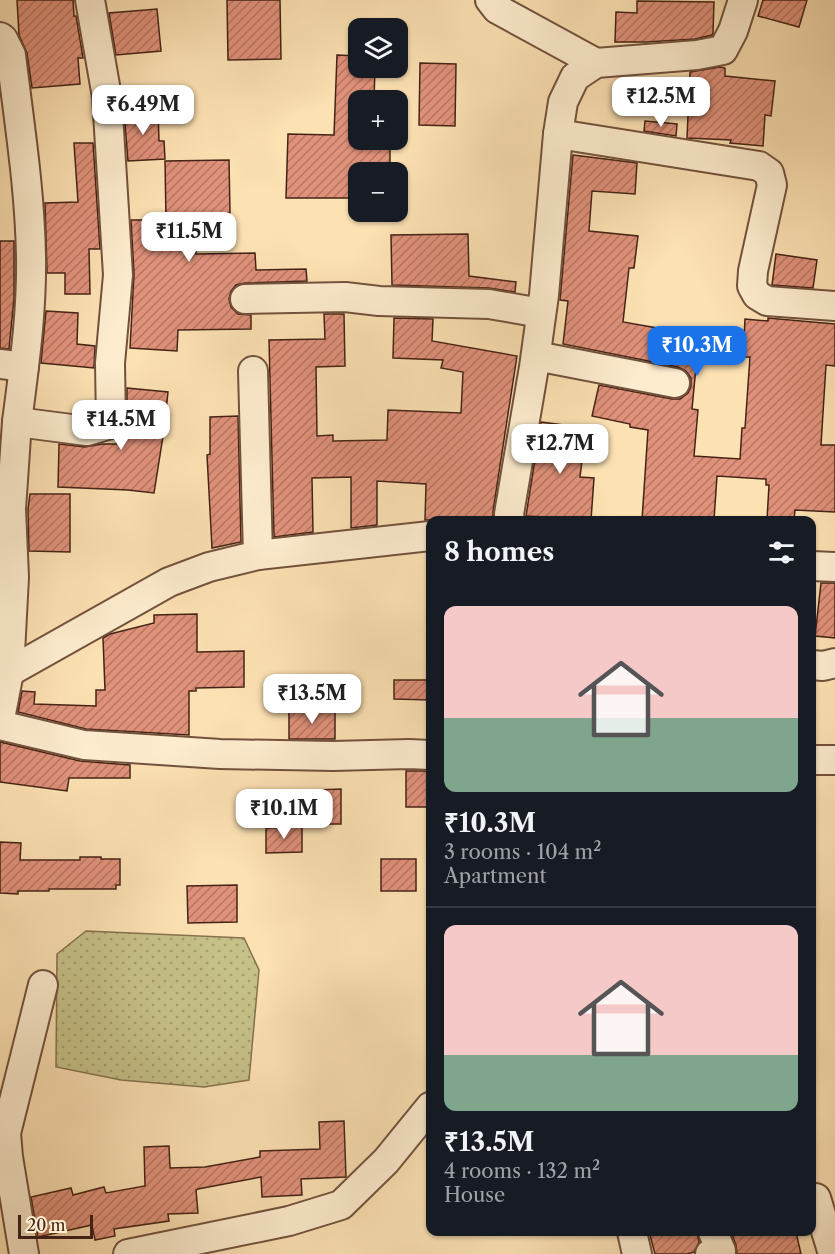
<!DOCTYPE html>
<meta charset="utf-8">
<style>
body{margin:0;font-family:"Libre Caslon Text",serif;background:#20242c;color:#f1f3f6;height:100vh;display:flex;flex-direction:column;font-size:22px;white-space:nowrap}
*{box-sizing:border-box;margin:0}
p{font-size:20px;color:#9ea1a6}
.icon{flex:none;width:33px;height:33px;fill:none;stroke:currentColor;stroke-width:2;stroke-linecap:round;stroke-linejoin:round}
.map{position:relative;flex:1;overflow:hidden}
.side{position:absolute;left:426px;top:516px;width:390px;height:720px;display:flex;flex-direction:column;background:#171b24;border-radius:12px;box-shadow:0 2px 4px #0004}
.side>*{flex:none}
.controls{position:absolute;left:348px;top:18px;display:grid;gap:12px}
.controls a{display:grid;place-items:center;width:60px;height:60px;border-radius:12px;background:#171b24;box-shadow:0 2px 4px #0004;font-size:30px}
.scale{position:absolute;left:18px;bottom:15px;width:75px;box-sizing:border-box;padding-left:6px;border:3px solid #452316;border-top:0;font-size:16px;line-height:21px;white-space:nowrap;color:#452316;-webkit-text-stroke:4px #fdecce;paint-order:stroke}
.price{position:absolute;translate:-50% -51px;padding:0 14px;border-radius:12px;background:#fff;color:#222;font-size:20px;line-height:39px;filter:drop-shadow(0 2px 3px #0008)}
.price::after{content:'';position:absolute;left:50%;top:36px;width:18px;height:14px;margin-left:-9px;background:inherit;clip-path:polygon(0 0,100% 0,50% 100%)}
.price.active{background:#1a73e8;color:#fff}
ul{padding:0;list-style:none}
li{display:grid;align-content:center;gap:12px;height:318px;padding:0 18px}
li+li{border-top:2px solid #363941}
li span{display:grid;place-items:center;height:186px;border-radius:12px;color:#555}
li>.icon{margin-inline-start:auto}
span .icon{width:108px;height:108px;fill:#fffc;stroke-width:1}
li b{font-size:26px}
h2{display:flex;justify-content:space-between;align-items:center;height:72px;padding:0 18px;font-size:26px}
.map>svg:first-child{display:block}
.park{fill:url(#park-dots);stroke:#86724f;stroke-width:1.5}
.building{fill:url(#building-hatch);stroke:#452316;stroke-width:1.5}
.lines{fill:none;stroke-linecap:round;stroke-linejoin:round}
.street-casing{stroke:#73523d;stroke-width:32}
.street{stroke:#fdecce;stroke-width:28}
</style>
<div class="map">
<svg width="835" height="1254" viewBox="0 0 835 1254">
<defs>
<pattern id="park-dots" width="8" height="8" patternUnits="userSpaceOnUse" patternTransform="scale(1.5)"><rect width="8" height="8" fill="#c6c188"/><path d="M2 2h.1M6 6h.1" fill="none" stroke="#a39c6e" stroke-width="1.8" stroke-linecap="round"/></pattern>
<pattern id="building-hatch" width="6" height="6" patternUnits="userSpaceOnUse" patternTransform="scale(1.5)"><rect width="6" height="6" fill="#e0917a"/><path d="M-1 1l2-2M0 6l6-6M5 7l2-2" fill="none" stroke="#b77663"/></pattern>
</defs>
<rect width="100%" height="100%" fill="#fce1b3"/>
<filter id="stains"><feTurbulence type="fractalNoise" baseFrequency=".00333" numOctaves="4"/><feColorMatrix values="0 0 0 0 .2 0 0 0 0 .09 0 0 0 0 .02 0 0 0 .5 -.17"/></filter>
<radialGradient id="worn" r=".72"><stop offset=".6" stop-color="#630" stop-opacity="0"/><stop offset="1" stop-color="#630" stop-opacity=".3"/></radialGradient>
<polygon class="park" points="86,931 244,938 259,970 249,1080 204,1087 121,1080 56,1067 57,954"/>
<g class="building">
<polygon points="17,0 73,0 74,16 76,16 83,58 78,58 80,84 32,88 27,53 19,35"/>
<polygon points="227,0 280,0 281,59 228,60"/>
<polygon points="763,0 807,0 799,27 758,16"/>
<polygon points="637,1 714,2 713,33 712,35 695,39 646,42 615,42 616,12 637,13"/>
<polygon points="157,9 161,51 116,55 109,13"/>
<polygon points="337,55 358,56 358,68 375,68 374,100 358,100 358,140 390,140 390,172 358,172 358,198 286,198 288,134 334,135"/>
<polygon points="420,63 456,64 455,126 419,125"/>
<polygon points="720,67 725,68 725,76 775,81 771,116 765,115 763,146 730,143 731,140 687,138 690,72"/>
<polygon points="158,110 159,141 164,141 165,159 128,161 124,112"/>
<polygon points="645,121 677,124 676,136 644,131"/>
<polygon points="74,143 93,143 100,249 89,249 90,294 65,294 65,273 47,273 45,203 78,202"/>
<polygon points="573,155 637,163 635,194 592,191 589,231 638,236 634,268 629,268 623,322 657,328 657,331 699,335 692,409 698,410 694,456 740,459 742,428 745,428 750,357 743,357 745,319 768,321 768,318 835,324 835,366 826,365 821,445 835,445 835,512 795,510 794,520 767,520 769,485 766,485 766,479 717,476 714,520 642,520 648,430 630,427 630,424 592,416 599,385 672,399 680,399 688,393 691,386 691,378 686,371 678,367 563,344 568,301 560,300"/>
<polygon points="229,160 230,213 195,213 196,254 255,253 256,270 306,269 307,281 245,283 236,285 231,291 229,299 231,307 238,314 251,315 251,329 178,330 177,351 130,348 134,274 131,220 166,220 165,161"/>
<polygon points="468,234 469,276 516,282 515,292 489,288 392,285 391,235"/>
<polygon points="0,241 14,241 14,298 9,349 0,348"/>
<polygon points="776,254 817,260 813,288 772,285"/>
<polygon points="46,311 78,313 77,344 95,346 94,368 41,363"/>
<polygon points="324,314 344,314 345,366 316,367 317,436 333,435 333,441 387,440 388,410 461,413 463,372 441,368 443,360 393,358 394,318 433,319 432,341 517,356 493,511 493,520 425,520 426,484 377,481 377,525 351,528 351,477 312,478 313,532 274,537 269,340 325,339"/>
<polygon points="127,388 168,392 164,430 154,493 128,490 58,487 59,444 85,447 102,444 117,444 118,439 125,433 127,424"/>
<polygon points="238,416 241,542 212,548 207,455 210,454 210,417"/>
<polygon points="541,422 586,428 580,477 594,478 591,520 562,520 562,518 526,516"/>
<polygon points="30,494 70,494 70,552 29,551 28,509"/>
<polygon points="821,583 835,583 835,638 815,636"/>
<polygon points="197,614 197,652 244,651 244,687 196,688 196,691 189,691 189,735 86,729 18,712 22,691 35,692 34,704 96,706 96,690 105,690 103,638 110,634 154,623 154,615"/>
<polygon points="394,680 430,680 430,700 394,699"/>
<rect x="289" y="711" width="46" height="28"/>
<polygon points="0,742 80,761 130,765 130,778 69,778 67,791 0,782"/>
<rect x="406" y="771" width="24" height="36"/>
<polygon points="341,789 341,824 317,824 317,790"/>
<polygon points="302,827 302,852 266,853 266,828"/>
<polygon points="0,842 21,843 20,860 80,860 80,857 101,857 101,859 120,859 120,885 116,885 116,889 49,889 49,891 18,891 18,894 0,893"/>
<rect x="381" y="859" width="35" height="32"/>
<polygon points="237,885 237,922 188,923 187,886"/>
<polygon points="344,1121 346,1177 301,1179 302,1195 262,1197 261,1177 198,1189 196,1190 198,1213 168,1214 169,1221 114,1229 115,1236 95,1240 92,1225 38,1237 31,1197 71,1188 73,1195 104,1187 106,1193 145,1186 144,1147 169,1146 170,1168 205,1167 260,1157 260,1151 320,1149 319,1122"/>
<polygon points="661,1232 697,1232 699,1242 694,1252 687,1254 655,1254 650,1235"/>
<polygon points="731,1232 796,1232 801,1254 737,1254 736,1245"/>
</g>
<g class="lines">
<defs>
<g id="street">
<polyline points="490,0 497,9 596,63"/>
<path d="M0,37L3,39L11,55C19,122 30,190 31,257C32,313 24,367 17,422"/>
<polyline points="558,134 759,166 769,173 772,185 753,271 752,286 757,295 767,301 835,306"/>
<polyline points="245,299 345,297 379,301 489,304 541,313"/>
<polyline points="536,356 675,383"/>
<polyline points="0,364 24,367"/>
<polyline points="253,371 258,555"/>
<polyline points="510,520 509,514 534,367 544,295 558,134 563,102 575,77 596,63 697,55 723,50 733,31 743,0"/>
<polyline points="812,566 835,567"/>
<polyline points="812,665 823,666 835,663"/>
<polyline points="9,672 169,582 209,567 258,555 430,536"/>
<polyline points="0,719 9,672 14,577 11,509 17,422 87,431 111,424 110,363 118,275 107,97 90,0"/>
<polyline points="0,725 84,745 220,754 333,756 409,754 430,755"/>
<polyline points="812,760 835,760"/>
<polyline points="816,1198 833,1254"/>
<polyline points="632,1232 637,1254"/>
<polyline points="24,1254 8,1157 6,1133 43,985"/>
<polyline points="128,1254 289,1221 341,1205 386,1161 430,1107"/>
<polyline points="710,1254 721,1251 713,1232"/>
</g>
</defs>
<use href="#street" class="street-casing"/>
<use href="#street" class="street"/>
</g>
<rect width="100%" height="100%" filter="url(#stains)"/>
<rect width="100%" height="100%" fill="url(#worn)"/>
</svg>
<div class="controls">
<a><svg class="icon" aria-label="layers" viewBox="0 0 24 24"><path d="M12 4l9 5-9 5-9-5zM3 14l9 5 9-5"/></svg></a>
<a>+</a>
<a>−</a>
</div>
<div class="scale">20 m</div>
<b class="price" style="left:661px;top:128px">₹12.5M</b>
<b class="price" style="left:143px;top:136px">₹6.49M</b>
<b class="price" style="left:189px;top:263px">₹11.5M</b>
<b class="price active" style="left:697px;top:377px">₹10.3M</b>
<b class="price" style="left:121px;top:451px">₹14.5M</b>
<b class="price" style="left:560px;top:475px">₹12.7M</b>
<b class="price" style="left:312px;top:725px">₹13.5M</b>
<b class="price" style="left:284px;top:840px">₹10.1M</b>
<section class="side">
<h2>8 homes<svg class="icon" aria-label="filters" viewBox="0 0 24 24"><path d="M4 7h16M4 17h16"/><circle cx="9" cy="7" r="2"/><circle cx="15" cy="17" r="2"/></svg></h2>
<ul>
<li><span style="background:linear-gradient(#f6c9c9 60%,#7fa58c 0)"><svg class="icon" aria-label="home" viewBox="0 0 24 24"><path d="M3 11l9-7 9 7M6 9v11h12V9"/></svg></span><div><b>₹10.3M</b><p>3 rooms · 104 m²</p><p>Apartment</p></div></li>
<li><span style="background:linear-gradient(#f6c9c9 70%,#7fa58c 0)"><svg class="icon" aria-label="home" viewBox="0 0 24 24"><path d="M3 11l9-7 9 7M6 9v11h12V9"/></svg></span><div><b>₹13.5M</b><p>4 rooms · 132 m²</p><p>House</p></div></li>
</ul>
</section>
</div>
